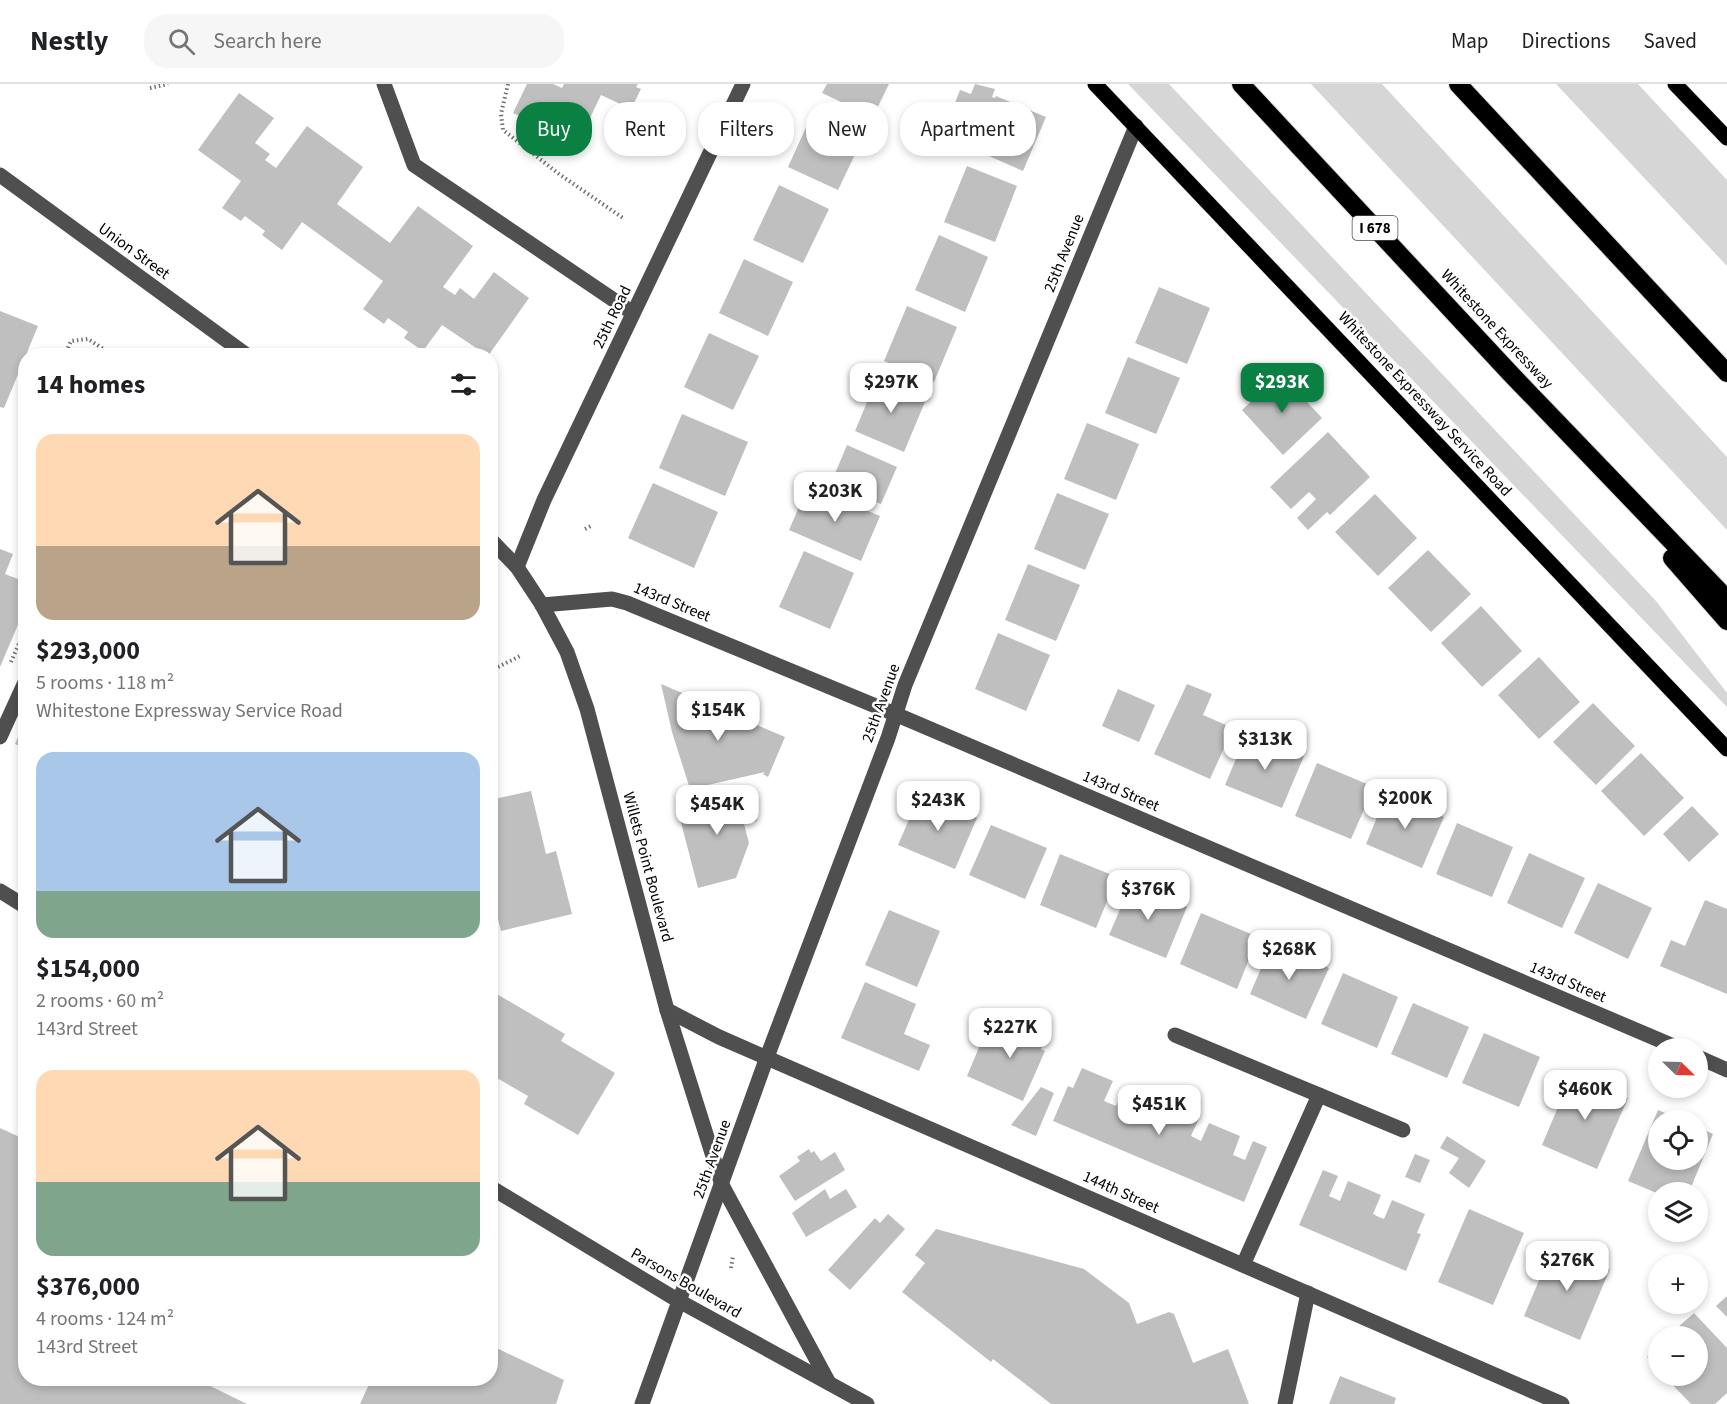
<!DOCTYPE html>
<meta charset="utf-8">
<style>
body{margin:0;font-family:"Source Sans 3",sans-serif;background:#f6f6f6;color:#202124;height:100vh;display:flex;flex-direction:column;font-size:22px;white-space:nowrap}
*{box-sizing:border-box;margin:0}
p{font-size:20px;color:#757577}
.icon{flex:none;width:33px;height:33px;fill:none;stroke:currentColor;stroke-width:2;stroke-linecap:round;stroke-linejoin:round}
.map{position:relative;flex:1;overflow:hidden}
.side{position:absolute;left:18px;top:264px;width:480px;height:1038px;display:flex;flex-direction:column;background:#fff;border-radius:24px;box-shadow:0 3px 9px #0003}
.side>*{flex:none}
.hud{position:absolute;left:516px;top:18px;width:570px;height:54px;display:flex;gap:12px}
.needle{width:39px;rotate:113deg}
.controls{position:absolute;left:1648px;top:954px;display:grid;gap:12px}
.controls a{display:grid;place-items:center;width:60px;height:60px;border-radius:50%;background:#fff;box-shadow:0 3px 9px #0003;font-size:30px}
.price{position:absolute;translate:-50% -51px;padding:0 14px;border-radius:12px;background:#fff;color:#222;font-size:20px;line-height:39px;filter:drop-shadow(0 2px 3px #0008)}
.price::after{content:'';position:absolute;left:50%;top:36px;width:18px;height:14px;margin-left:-9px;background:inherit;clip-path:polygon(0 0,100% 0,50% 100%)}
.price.current{background:#0b8043;color:#fff}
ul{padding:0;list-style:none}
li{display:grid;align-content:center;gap:12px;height:318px;padding:0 18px}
li span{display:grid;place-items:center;height:186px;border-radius:18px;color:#555}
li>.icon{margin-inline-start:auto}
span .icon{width:108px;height:108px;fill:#fffc;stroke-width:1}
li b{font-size:26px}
h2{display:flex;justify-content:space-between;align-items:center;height:72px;padding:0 18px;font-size:26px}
.pill{padding:0 21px;border-radius:24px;background:#fff;box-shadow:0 3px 9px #0003;font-size:21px;line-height:54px}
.pill.current{background:#0b8043;color:#fff}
header{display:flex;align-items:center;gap:36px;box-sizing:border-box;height:84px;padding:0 30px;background:#fff;border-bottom:2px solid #e0e0e0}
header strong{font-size:28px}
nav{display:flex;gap:33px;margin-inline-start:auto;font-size:21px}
.search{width:420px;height:54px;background:#f6f6f6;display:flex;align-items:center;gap:15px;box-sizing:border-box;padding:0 21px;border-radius:24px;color:#757577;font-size:22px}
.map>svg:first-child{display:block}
.green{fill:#d6d6d6}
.building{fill:#bfbfbf}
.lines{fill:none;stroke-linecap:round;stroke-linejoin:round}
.major-casing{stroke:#dbdbdb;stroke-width:16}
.highway-casing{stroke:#dbdbdb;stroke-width:20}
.path{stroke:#717171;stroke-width:4;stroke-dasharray:1.5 3;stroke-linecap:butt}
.minor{stroke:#4f4f4f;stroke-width:15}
.major{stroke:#000;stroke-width:15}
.highway{stroke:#000;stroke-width:18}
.labels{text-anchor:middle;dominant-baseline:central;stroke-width:5;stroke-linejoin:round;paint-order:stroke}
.shield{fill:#fff;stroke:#4c4c4c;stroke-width:1.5}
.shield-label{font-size:15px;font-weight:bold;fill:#000}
.street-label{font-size:16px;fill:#000;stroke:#fff}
</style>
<header>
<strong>Nestly</strong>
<div class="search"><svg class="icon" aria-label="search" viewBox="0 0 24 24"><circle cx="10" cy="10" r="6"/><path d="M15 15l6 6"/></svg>Search here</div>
<nav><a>Map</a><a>Directions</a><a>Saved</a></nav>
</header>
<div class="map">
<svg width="1727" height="1320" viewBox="0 0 1727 1320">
<rect width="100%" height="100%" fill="#fff"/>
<g class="green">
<polygon points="1128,0 1169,0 1656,517 1727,609 1727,623"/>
<polygon points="1311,0 1382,0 1727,373 1727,446"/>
<polygon points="1556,0 1638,0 1727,96 1727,182"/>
</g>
<g class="building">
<polygon points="527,0 553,0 562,4 564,0 638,0 636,3 641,5 631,25 601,11 578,59 513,29"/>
<polygon points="827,0 889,0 873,33 822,9"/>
<polygon points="975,0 995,5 992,13 995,14 996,12 1046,33 1023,87 973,65 985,38 953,24 960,6 971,10"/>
<polygon points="239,9 274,34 255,59 270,70 265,76 276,84 307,42 363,83 337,120 390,159 418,122 473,162 443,203 455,211 460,204 474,215 494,188 529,214 488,272 442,241 423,267 404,254 408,248 388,234 384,240 363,225 383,197 302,138 282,166 262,151 265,147 245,132 241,137 222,124 241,97 198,66"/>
<polygon points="813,28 864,52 838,106 788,83"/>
<polygon points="967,82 1017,102 995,158 944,138"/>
<polygon points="779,101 829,125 803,179 753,156"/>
<polygon points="939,151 988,173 965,228 915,206"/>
<polygon points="744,175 793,198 768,252 719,229"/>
<polygon points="1159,203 1210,224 1187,280 1135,259"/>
<polygon points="907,222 957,243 934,298 884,277"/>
<polygon points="0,227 38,242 4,324 0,323"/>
<polygon points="709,249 759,272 733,326 684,303"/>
<polygon points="1128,273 1180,294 1156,350 1105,329"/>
<polygon points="1281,290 1322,334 1283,371 1242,326"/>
<polygon points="878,292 927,313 904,368 855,347"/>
<polygon points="682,330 748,358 725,412 659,384"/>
<polygon points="1087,339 1139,360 1116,416 1064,395"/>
<polygon points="1328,348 1370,393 1330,431 1327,428 1308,446 1297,434 1316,415 1309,408 1291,425 1270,403"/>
<polygon points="847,361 897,383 881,420 831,399"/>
<polygon points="653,399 718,428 694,484 628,454"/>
<polygon points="808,402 880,432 861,477 789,446"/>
<polygon points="1057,409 1109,430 1085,486 1034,465"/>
<polygon points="1375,410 1417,454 1378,492 1335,448"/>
<polygon points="0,465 13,470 5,490 26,498 26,522 0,583"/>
<polygon points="1428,466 1471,510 1431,548 1388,504"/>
<polygon points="804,467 854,489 830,545 779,523"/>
<polygon points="1028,480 1080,501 1056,557 1005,536"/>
<polygon points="1481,522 1522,567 1482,603 1441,559"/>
<polygon points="998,549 1050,571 1026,627 975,605"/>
<polygon points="1539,573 1580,618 1539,655 1498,611"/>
<polygon points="661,600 785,653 768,693 763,690 765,688 690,705 672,648"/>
<polygon points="1187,600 1212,610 1203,631 1233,644 1210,695 1154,670"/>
<polygon points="1118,605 1155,621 1139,658 1102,642"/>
<polygon points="1593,619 1635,662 1596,701 1553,658"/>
<polygon points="25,637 26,637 26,665 15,660"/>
<polygon points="1247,649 1304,672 1282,724 1225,701"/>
<polygon points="1641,669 1684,714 1644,752 1601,707"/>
<polygon points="1317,679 1374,703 1351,755 1295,732"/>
<polygon points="748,705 757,737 744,740 749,759 736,794 698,804 677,723"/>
<polygon points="531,707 546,770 556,767 572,830 501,847 490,805 490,716"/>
<polygon points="1387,709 1444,733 1422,784 1366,760"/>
<polygon points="920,710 977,734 955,785 898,761"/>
<polygon points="1692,722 1719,750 1689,778 1663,750"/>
<polygon points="1457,739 1513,763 1492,813 1436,790"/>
<polygon points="991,741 1047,764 1025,815 969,791"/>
<polygon points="1529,769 1585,794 1562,844 1507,819"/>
<polygon points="1060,770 1117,793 1096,844 1040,821"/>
<polygon points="1598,799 1652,824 1628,875 1574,849"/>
<polygon points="1131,800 1187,823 1166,874 1109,851"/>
<polygon points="1705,816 1727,825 1727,910 1660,882 1671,856 1685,862"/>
<polygon points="889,826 940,847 917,903 865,881"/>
<polygon points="1201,829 1258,853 1237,905 1180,880"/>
<polygon points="1272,859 1329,884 1306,935 1250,910"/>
<polygon points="1343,889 1398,913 1377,964 1321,940"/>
<polygon points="865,898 916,920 904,950 930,961 919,987 841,954"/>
<polygon points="490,906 565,950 561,957 615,989 578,1051 524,1020 528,1012 490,990"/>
<polygon points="1413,919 1469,943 1447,994 1391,970"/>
<polygon points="1029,934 1051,943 1041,965 1045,967 1023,1017 967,992 988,942 1020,956"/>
<polygon points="1484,949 1540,973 1519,1023 1462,999"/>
<polygon points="1082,984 1113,997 1104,1017 1116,1022 1124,1003 1156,1016 1148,1035 1152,1037 1159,1039 1167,1020 1199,1034 1191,1052 1201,1057 1209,1039 1240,1052 1233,1071 1245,1076 1253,1057 1267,1063 1244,1118 1053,1037 1068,1002 1073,1004"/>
<polygon points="1572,990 1628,1014 1597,1085 1542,1061"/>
<polygon points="1041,1003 1054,1009 1036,1052 1011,1041"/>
<polygon points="1658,1026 1682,1036 1659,1036 1659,1076 1698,1076 1698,1043 1713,1050 1689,1108 1659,1110 1628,1097"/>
<polygon points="0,1044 26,1056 26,1294 194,1294 247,1320 0,1320"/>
<polygon points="1447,1052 1486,1077 1469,1104 1449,1089 1459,1074 1440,1064"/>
<polygon points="809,1065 811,1069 814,1067 821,1077 835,1068 845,1086 795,1117 779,1092 800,1077 797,1073"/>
<polygon points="1415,1070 1430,1076 1420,1099 1405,1093"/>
<polygon points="1323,1086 1338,1092 1329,1112 1340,1117 1348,1097 1381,1111 1373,1130 1379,1133 1384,1135 1392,1116 1425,1130 1417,1149 1421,1150 1406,1187 1299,1141"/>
<polygon points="825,1105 830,1115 846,1105 857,1123 806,1153 792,1129"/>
<polygon points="1469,1125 1524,1149 1493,1221 1438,1198"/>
<polygon points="888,1130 905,1145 850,1206 828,1186 875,1134 880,1139"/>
<polygon points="936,1145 1084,1185 1129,1219 1137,1240 1169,1228 1174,1230 1193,1279 1228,1265 1249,1320 1051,1320 993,1275 991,1278 902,1208 925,1179 915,1171"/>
<polygon points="1554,1161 1610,1185 1580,1256 1524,1232"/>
<polygon points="1727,1212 1727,1233 1716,1222"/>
<polygon points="1694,1229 1727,1264 1727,1309 1715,1320 1691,1320 1664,1292 1698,1292 1698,1252 1668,1252"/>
<polygon points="490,1261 564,1296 556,1320 360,1320 372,1294 490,1294"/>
<polygon points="1659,1262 1659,1286 1647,1273"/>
<polygon points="1340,1292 1396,1314 1394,1320 1329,1320"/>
</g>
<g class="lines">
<defs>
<g id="major">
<polyline points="1095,0 1727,665"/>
<polyline points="1675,0 1727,54"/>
</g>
<g id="highway">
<polyline points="1241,0 1509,288 1727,515"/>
<polyline points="1458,0 1727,289"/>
<polyline points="1672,474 1727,537"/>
</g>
</defs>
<use href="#major" class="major-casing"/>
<use href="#highway" class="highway-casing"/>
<g class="path">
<polyline points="508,0 501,30 503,46 559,90 623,134"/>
<polyline points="150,4 168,0"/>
<polyline points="64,272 71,257 88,255 114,272"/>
<polyline points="585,445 591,442"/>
<polyline points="11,578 26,543"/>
<polyline points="490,587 520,572"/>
<polyline points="731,1184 733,1172"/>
</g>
<g class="minor">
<polyline points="384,0 414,81 633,229"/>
<polyline points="0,91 248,272"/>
<polyline points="490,455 517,483 542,521 567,568 587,625 667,926 722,1101 829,1299"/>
<polyline points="517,483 544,416 743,0"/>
<polyline points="542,521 612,515 627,519 895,630 1678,964"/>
<polyline points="0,653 26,596"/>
<polyline points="0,807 26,823"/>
<polyline points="667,926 719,953 1562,1320"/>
<polyline points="1175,951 1319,1011 1243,1181"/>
<polyline points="1698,973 1727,986"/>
<polyline points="1319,1011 1403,1046"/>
<polyline points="490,1103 679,1217 867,1320"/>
<polyline points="642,1320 767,973 888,654 905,601 1136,42"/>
<polyline points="1285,1320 1308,1209"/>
</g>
<use href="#major" class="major"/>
<use href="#highway" class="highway"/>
</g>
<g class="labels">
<rect class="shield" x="1352.5" y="132" width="45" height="24" rx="4.5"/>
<g class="shield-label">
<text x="1375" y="144">I 678</text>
</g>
<g class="street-label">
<text transform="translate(134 167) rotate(36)">Union Street</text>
<text transform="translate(1064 169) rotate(-68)">25th Avenue</text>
<text transform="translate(612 233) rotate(-64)">25th Road</text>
<text transform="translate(1497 245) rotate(47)">Whitestone Expressway</text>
<text transform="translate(1425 320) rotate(47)">Whitestone Expressway Service Road</text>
<text transform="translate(672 518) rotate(22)">143rd Street</text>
<text transform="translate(881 619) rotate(-70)">25th Avenue</text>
<text transform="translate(1121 707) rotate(23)">143rd Street</text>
<text transform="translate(648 783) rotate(75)">Willets Point Boulevard</text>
<text transform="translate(1568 898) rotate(23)">143rd Street</text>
<text transform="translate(712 1075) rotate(-70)">25th Avenue</text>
<text transform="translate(1121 1108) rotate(24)">144th Street</text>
<text transform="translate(686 1199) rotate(30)">Parsons Boulevard</text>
</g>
</g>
</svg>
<div class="controls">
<a><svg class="needle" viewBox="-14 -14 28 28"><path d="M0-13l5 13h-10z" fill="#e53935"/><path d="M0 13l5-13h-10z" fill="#757577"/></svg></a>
<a><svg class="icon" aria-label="locate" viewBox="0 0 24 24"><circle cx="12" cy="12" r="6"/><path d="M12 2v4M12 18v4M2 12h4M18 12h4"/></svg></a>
<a><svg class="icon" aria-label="layers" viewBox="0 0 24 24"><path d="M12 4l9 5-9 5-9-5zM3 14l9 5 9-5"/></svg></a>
<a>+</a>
<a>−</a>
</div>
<b class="price" style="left:891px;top:330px">$297K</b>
<b class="price current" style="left:1282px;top:330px">$293K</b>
<b class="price" style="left:835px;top:439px">$203K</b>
<b class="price" style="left:718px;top:658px">$154K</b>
<b class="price" style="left:1265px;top:687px">$313K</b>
<b class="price" style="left:1405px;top:746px">$200K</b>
<b class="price" style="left:938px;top:748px">$243K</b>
<b class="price" style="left:717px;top:752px">$454K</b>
<b class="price" style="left:1148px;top:837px">$376K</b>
<b class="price" style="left:1289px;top:897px">$268K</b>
<b class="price" style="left:1010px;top:975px">$227K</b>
<b class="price" style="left:1585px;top:1037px">$460K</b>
<b class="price" style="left:1159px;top:1052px">$451K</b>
<b class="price" style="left:1567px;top:1208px">$276K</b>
<div class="hud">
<a class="pill current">Buy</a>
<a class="pill">Rent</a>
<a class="pill">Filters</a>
<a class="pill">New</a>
<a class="pill">Apartment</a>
</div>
<section class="side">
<h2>14 homes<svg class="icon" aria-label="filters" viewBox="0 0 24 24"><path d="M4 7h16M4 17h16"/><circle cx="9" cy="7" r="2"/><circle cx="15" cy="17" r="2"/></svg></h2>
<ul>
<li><span style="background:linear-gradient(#ffd9b3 60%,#b9a48a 0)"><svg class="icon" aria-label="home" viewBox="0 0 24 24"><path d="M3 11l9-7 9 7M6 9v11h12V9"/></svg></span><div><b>$293,000</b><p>5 rooms · 118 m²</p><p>Whitestone Expressway Service Road</p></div></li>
<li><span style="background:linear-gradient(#a9c7e8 75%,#7fa58c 0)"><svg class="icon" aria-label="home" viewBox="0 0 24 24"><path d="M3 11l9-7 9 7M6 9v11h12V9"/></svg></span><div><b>$154,000</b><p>2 rooms · 60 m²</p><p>143rd Street</p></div></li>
<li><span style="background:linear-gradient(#ffd9b3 60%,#7fa58c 0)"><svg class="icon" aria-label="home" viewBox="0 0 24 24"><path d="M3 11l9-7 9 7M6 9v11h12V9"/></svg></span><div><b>$376,000</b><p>4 rooms · 124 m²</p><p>143rd Street</p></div></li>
</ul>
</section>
</div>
